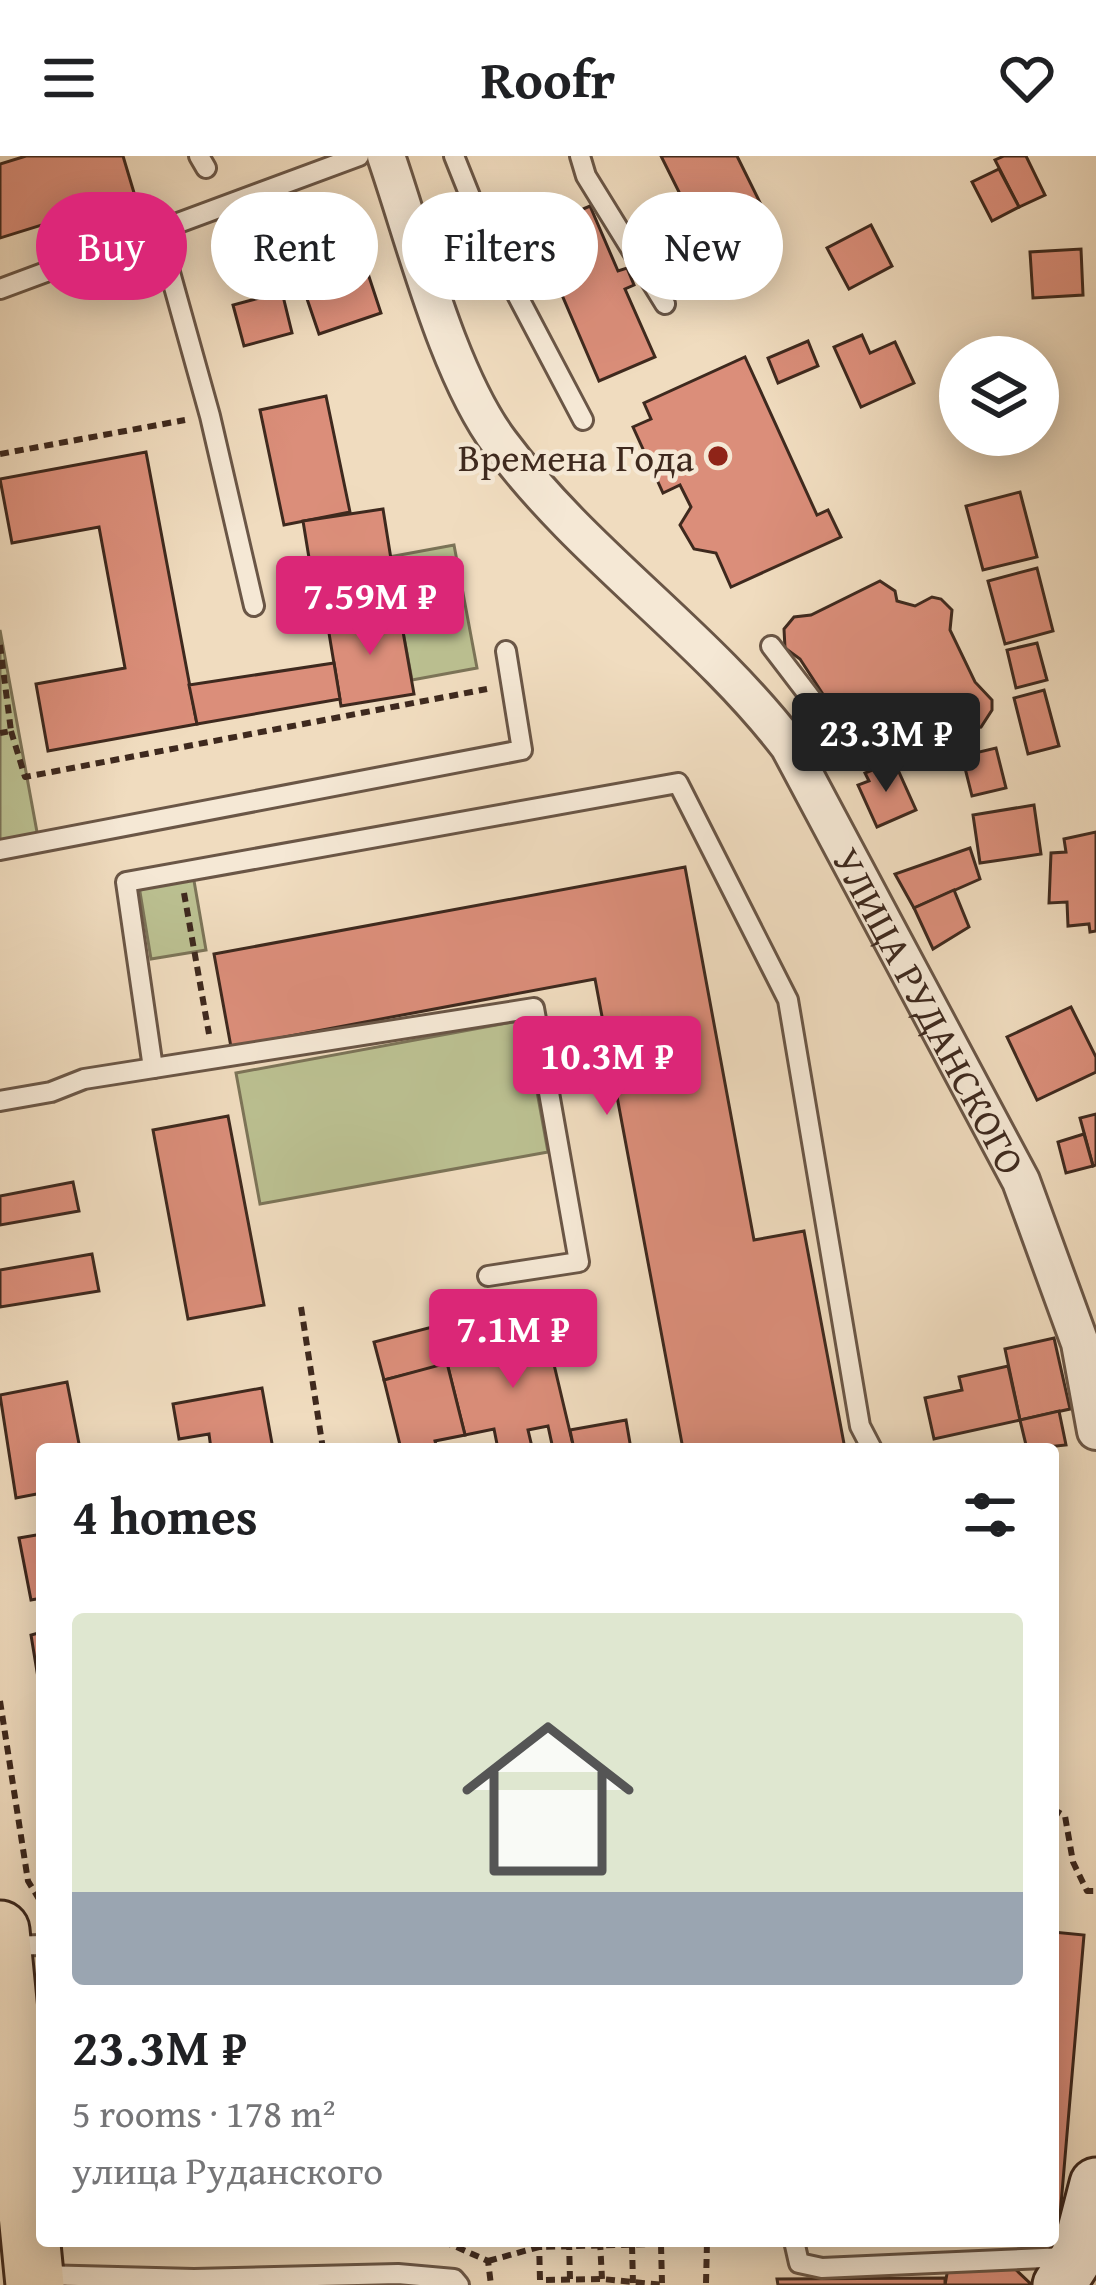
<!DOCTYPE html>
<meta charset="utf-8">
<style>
body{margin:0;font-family:"Gentium Book Plus",serif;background:#f2f2f2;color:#202124;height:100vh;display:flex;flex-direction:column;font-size:45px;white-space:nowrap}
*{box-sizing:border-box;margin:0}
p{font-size:39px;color:#757577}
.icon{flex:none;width:66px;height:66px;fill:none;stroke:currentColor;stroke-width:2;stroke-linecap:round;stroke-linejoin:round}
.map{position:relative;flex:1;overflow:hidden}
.sheet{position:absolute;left:36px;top:1287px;width:1023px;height:804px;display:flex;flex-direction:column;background:#fff;border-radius:12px;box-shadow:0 6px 30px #0003}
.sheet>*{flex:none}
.hud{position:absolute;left:36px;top:36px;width:1026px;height:108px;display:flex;gap:24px}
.tools{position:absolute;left:939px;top:180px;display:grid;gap:24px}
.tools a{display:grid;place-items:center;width:120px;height:120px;border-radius:50%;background:#fff;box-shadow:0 6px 30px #0003;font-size:60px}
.price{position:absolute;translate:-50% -102px;padding:0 27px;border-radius:12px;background:#db2777;color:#fff;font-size:39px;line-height:78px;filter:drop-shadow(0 3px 6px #0008)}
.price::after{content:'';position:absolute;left:50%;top:72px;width:36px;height:27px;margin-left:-18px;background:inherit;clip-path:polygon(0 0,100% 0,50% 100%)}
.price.current{background:#222;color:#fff}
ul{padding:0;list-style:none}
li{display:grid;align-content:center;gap:24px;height:636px;padding:0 36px}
li span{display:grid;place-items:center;height:372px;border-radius:12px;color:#555}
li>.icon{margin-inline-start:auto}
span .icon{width:216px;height:216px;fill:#fffc;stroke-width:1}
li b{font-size:51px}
h2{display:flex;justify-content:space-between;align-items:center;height:144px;padding:0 36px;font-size:51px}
.chip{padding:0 42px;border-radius:54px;background:#fff;box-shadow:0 6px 30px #0003;font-size:42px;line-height:108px}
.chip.current{background:#db2777;color:#fff}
header{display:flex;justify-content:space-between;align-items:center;height:156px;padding:0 36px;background:#fff;font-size:54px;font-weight:700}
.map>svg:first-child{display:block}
.green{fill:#bbc091;stroke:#7c7458;stroke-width:3}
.building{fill:#db8e7a;stroke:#3e291e;stroke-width:3}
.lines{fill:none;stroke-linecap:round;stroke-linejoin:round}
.lane-casing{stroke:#6a5646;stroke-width:24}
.street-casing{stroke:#6a5646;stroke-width:42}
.secondary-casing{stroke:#3e291e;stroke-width:57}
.primary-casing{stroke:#3e291e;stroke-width:63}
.path{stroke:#3e291e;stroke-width:6;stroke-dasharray:9 6;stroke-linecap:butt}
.lane{stroke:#f5e8d5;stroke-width:18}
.street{stroke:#f5e8d5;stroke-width:36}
.secondary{stroke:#f5e8d5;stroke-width:51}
.primary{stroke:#f0dcbf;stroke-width:57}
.poi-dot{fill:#8f2418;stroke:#f5e8d5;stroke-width:4.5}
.labels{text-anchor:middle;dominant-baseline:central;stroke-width:9;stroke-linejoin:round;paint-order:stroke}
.poi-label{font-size:39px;fill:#3e291e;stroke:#f5e8d5;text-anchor:end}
.street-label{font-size:39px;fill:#3e291e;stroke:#f5e8d5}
</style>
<header><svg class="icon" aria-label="menu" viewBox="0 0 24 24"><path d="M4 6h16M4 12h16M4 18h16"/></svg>Roofr<svg class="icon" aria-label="heart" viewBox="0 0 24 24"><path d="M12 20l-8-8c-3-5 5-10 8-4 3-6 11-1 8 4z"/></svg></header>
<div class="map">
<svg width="1096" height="2129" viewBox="0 0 1096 2129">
<rect width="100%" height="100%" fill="#f0dcbf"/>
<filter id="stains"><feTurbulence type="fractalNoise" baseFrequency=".00167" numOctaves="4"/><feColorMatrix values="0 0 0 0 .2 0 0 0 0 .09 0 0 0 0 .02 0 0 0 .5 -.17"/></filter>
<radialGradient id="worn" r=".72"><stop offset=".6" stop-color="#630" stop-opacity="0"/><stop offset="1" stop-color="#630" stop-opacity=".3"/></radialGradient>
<g class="green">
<polygon points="454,389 477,512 412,524 389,401"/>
<polygon points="0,474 39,687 0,692"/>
<polygon points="193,719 206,794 151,803 139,730"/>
<polygon points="524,864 548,996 260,1048 236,917"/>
</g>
<g class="building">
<polygon points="26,0 123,0 135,40 0,82 0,8"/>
<polygon points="661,0 737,0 778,83 694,124 681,97 704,86"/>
<polygon points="1004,0 1026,0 1045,39 1019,51 995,4"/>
<polygon points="999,13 1019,51 992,65 972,26"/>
<polygon points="590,50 618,115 627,112 634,129 625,133 655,201 599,225 534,74"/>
<polygon points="351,66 381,157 319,178 288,87"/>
<polygon points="871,69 892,110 849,133 827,92"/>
<polygon points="1081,93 1083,139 1033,142 1030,96"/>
<polygon points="282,136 292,177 244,190 233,149"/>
<polygon points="862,179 870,197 895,186 914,227 861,251 834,191"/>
<polygon points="808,185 818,210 778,227 768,202"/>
<polygon points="745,201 817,359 828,354 841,381 731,431 716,397 694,393 680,369 691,351 680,329 663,337 633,271 651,263 644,247"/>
<polygon points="326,240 350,356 284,369 260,254"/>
<polygon points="146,296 197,568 48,595 36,528 125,512 99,371 12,387 0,323"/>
<polygon points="1020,336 1037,401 983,414 966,350"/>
<polygon points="383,353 399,453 327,465 324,448 303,451 297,410 310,408 303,365"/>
<polygon points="1037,412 1053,475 1005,488 988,425"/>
<polygon points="880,425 895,435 897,445 915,450 932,441 941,443 952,454 950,474 975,526 992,544 992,554 981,571 960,574 947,565 894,581 881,593 861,593 851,583 848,563 840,550 832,552 800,503 785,492 784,473 794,461 811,459"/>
<polygon points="399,453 414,538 341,550 327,465"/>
<polygon points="1037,487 1047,524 1016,532 1007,494"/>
<polygon points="334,507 340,543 197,568 189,529"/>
<polygon points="1044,534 1059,590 1028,598 1014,542"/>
<polygon points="996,592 1006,632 972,640 962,600"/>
<polygon points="894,605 916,654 877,671 858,629 869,625 865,617"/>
<polygon points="1034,649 1041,698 980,707 973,659"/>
<polygon points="1096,676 1096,775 1090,776 1089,768 1068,770 1067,746 1049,747 1051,697 1066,696 1064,683"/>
<polygon points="970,692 980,723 914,752 895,718"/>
<polygon points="685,711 754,1084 804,1075 845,1293 683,1293 595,823 231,891 214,798"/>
<polygon points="954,734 969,771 933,793 914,752"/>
<polygon points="1071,851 1096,901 1096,916 1037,944 1007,881"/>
<polygon points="1096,958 1096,1009 1093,1010 1080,962"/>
<polygon points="228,960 264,1149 188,1163 153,974"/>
<polygon points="1084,978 1093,1010 1066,1017 1058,986"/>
<polygon points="73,1026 79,1055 0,1069 0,1040"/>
<polygon points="92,1098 99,1135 0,1151 0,1114"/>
<polygon points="506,1152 517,1191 384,1224 374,1186"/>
<polygon points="542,1158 574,1293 553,1293 548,1270 528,1274 532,1291 525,1293 498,1293 494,1273 465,1279 447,1207 517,1191 511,1166"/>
<polygon points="1054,1182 1070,1253 1020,1264 1005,1193"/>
<polygon points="447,1207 465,1279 435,1285 437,1293 401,1293 384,1224"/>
<polygon points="1008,1210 1020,1264 934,1283 925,1242 962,1234 959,1221"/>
<polygon points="67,1226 80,1293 42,1293 42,1337 16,1342 0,1239"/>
<polygon points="262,1232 273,1293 211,1293 209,1278 179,1283 173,1248"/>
<polygon points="1059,1255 1066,1289 1027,1293 1020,1264"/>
<polygon points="626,1264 631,1293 574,1293 570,1274"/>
<polygon points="42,1378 42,1442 31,1444 19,1382"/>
<polygon points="42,1476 42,1546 31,1479"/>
<polygon points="1053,1776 1084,1779 1059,2072 1053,2073"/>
<polygon points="948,2112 1014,2112 1032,2129 945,2129"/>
<polygon points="945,2122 945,2129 778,2129 777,2123"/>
</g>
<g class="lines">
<defs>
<g id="lane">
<polyline points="199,0 206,12"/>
<polyline points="454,0 486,80 583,264"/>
<polyline points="580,0 586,20 665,148"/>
<polyline points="159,77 210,260 254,450"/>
<polyline points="0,133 359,0"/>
<polyline points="771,490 813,545 812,556 789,590"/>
<polyline points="0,694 522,594 506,495"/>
<polyline points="153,912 126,726 678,627 788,844 860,1270 872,1293"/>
<polyline points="0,945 51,936 84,923 534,852 579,1106 488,1120"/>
<polyline points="7,1790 42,1789"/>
<polyline points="794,2085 799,2107 822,2112 1066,2101"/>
<polyline points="40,2119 194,2123 398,2118 454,2123 459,2129"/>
</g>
<g id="street">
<path id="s1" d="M386,0C415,84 448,218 500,287C583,399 704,479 789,590L1021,1025L1080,1187L1096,1275"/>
</g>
<polyline id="secondary" points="1059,2129 1077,2101 1096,2028"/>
<polyline id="primary" points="0,1774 35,2129"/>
</defs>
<use href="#lane" class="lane-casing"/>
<use href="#street" class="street-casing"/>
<use href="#secondary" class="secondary-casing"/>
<use href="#primary" class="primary-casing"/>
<g class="path">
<polyline points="0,298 185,264"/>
<polyline points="0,489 11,575 0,577"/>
<polyline points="11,575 25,621 487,533"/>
<polyline points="184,737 209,878"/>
<polyline points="301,1151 323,1293"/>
<polyline points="0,1545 28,1725 42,1748"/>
<polyline points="1053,1653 1065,1660 1073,1706 1087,1735 1096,1735"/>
<polyline points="443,2085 488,2105 491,2129"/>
<polyline points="539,2085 540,2124 602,2123 664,2129"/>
<polyline points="569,2085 570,2123"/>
<polyline points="600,2085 602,2123"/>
<polyline points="73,2086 93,2085"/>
<polyline points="632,2089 633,2127"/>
<polyline points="661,2089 662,2127"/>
<polyline points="488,2105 539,2091 733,2086"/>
<polyline points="706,2127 707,2086"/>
</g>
<use href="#lane" class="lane"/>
<use href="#street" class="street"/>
<use href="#secondary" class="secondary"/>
<use href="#primary" class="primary"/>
</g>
<circle class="poi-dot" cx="718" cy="300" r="12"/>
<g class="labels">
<g class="poi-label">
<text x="694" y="300">Времена Года</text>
</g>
<g class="street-label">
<text stroke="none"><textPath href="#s1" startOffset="1029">УЛИЦА РУДАНСКОГО</textPath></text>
</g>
</g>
<rect width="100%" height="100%" filter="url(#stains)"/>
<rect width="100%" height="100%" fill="url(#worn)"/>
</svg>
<div class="tools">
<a><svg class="icon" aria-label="layers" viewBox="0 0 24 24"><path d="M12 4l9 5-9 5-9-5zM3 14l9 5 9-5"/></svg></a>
</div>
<b class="price" style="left:370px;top:502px">7.59M ₽</b>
<b class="price current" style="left:886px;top:639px">23.3M ₽</b>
<b class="price" style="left:607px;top:962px">10.3M ₽</b>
<b class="price" style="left:513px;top:1235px">7.1M ₽</b>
<div class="hud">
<a class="chip current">Buy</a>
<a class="chip">Rent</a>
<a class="chip">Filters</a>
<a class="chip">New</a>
</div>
<section class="sheet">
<h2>4 homes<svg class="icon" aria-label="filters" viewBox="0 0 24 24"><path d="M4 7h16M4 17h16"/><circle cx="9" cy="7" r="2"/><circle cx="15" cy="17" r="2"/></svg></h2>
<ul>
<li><span style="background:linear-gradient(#dfe7d0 75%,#9aa5b1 0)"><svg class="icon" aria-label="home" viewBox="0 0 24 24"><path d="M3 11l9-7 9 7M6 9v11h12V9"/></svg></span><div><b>23.3M ₽</b><p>5 rooms · 178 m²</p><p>улица Руданского</p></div></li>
</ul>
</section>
</div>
